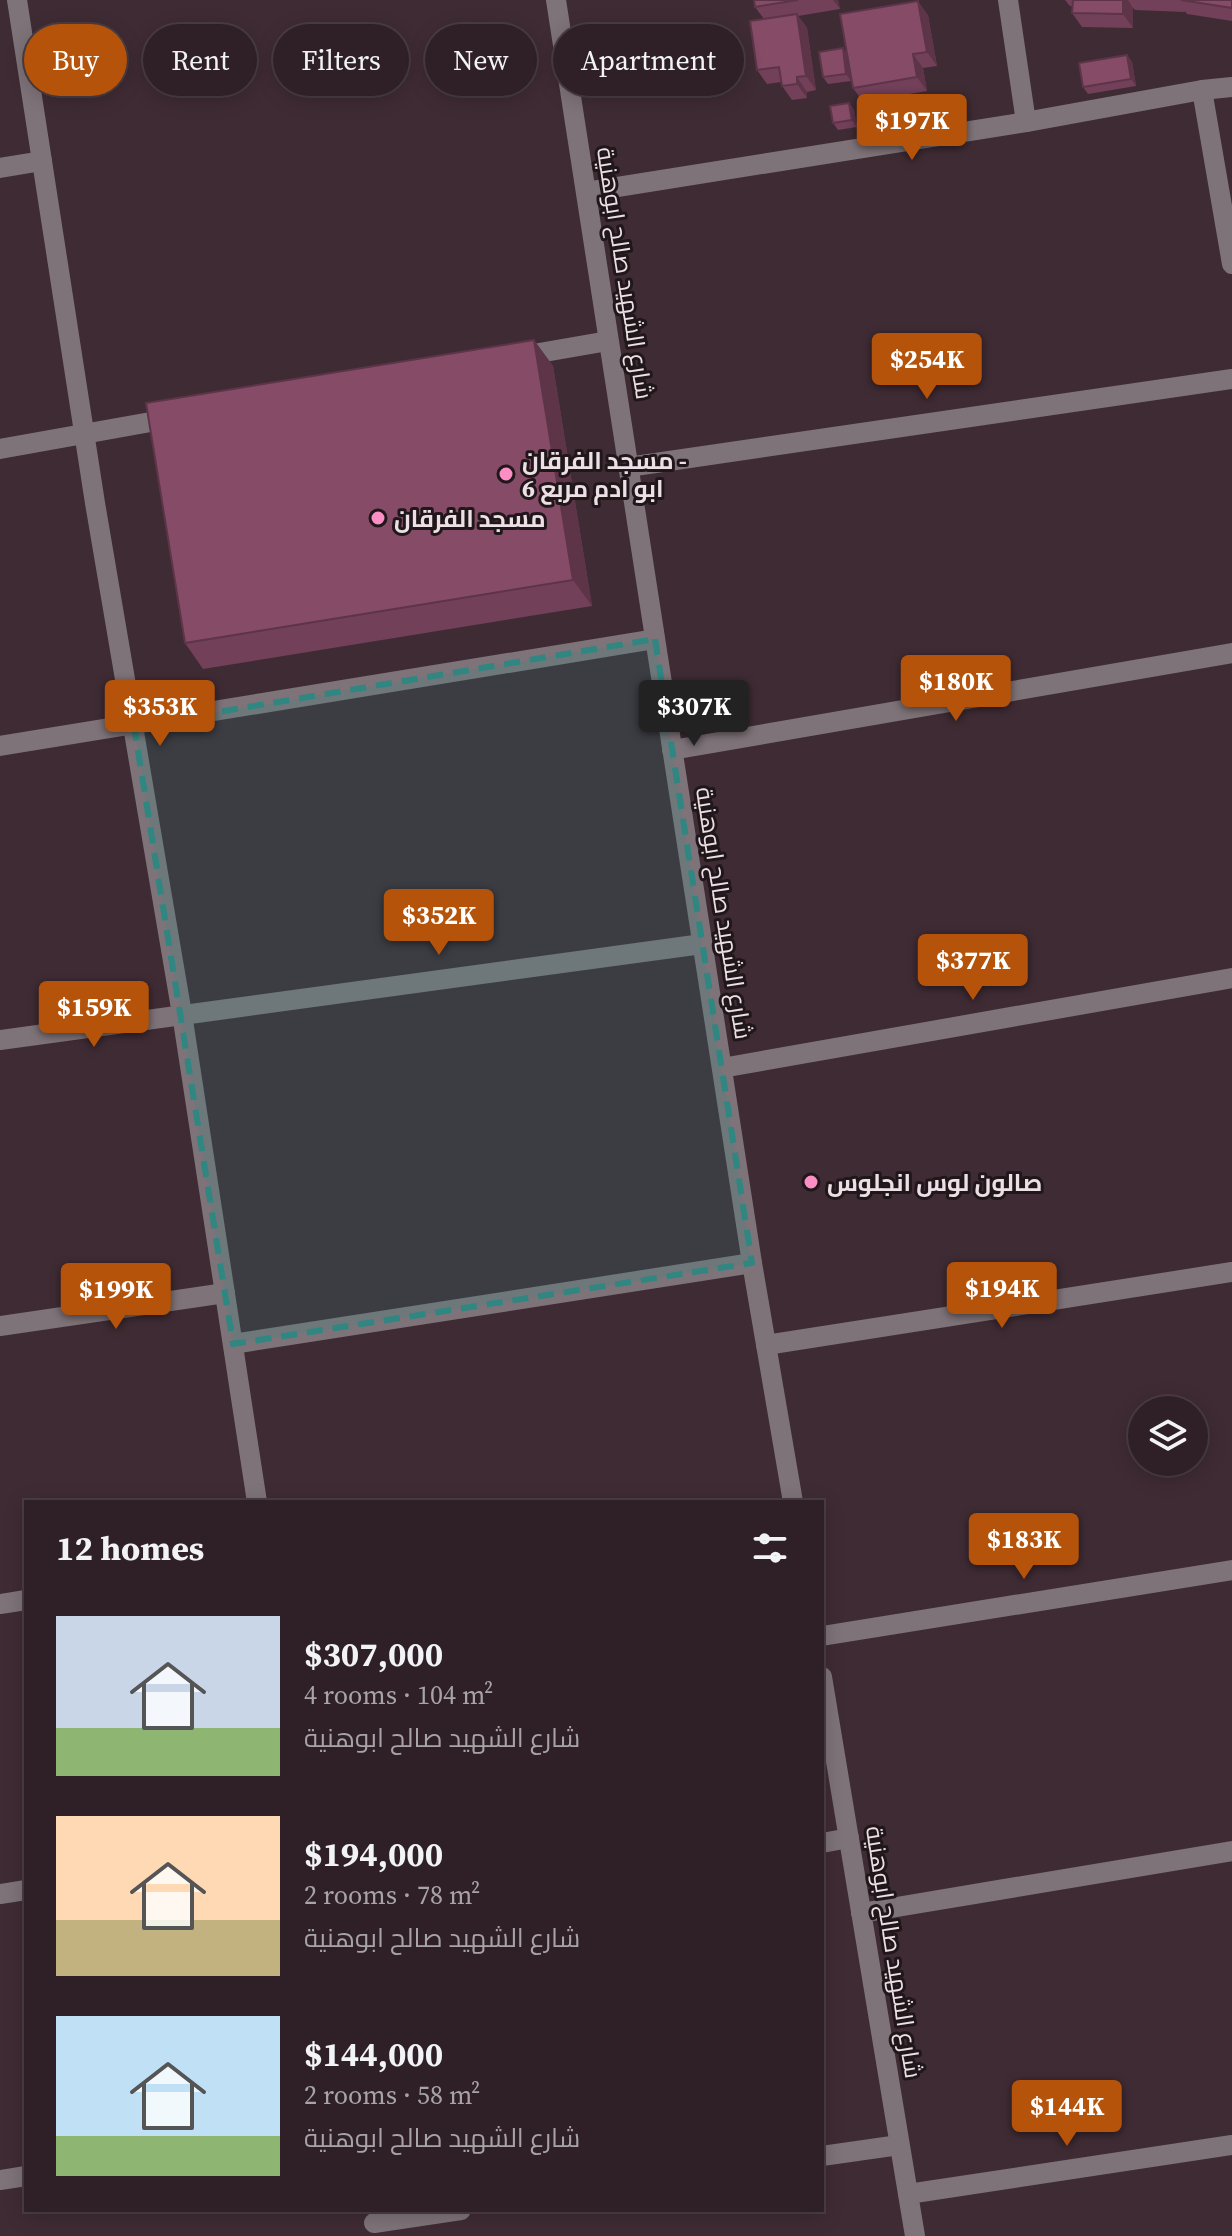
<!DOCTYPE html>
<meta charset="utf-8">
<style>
body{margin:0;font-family:"Source Serif 4",Cairo,serif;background:#37282f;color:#f1f3f6;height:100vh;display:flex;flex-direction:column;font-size:30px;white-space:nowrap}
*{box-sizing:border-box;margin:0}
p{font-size:26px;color:#a7a3a7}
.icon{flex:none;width:44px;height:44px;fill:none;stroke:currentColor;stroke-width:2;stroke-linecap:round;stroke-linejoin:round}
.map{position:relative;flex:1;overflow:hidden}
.details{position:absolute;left:24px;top:1500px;width:800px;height:712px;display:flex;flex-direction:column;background:#2f2027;border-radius:0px;box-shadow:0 4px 20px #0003,0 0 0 2px #4a3e44}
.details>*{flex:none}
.banner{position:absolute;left:24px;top:24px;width:800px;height:72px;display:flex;gap:16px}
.buttons{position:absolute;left:1128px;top:1396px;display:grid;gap:16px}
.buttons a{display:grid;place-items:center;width:80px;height:80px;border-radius:50%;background:#2f2027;box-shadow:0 4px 20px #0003,0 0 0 2px #4a3e44;font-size:40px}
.price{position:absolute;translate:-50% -68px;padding:0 18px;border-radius:8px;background:#b45309;color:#fff;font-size:26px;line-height:52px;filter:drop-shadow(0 2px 4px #0008)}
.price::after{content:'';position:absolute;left:50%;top:48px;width:24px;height:18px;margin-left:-12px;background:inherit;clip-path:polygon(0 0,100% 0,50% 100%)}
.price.current{background:#222;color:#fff}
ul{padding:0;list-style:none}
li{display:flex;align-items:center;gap:24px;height:200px;padding:0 32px}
li span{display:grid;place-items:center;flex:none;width:224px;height:160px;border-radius:0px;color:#555}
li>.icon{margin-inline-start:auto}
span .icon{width:96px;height:96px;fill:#fffc;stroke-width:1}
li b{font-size:34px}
h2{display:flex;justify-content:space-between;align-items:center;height:96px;padding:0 32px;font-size:34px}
.pill{padding:0 28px;border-radius:36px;background:#2f2027;box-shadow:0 4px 20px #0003,0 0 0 2px #4a3e44;font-size:28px;line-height:72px}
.pill.current{background:#b45309;color:#fff}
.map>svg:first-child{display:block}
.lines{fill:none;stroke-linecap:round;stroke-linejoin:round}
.minor{stroke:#7e7378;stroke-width:20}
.wall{fill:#724059}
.shaded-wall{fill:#5d3448}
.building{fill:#854b67;stroke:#5d3448;stroke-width:2}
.marked{fill:#308680;fill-opacity:0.2;stroke:#308680;stroke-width:6;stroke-dasharray:16 10;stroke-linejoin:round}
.poi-dot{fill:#fb8fc3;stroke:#20171b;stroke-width:3}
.labels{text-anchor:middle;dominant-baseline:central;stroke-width:6;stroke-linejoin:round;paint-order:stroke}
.street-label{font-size:24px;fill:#ede0e5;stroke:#20171b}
.poi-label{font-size:24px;font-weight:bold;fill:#ede0e5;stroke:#20171b;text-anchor:start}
</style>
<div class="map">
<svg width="1232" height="2236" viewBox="0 0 1232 2236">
<rect width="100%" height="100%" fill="#3f2b34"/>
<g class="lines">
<g class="minor">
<polyline points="17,0 95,503 182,1014 257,1502"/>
<polyline points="556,0 752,1263 793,1502"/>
<polyline points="1008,0 1026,122"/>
<polyline points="1202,90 1232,264"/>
<polyline points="0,168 42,161"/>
<polyline points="586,192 1026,122 1202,90 1232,87"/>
<polyline points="516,357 608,341"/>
<polyline points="0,449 173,418"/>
<polyline points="628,467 1232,379"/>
<polyline points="0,746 655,639"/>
<polyline points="672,750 1232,653"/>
<polyline points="0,1040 702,944"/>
<polyline points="722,1068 1232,978"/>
<polyline points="0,1326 225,1293"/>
<polyline points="233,1344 752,1263"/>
<polyline points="766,1345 1232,1272"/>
<polyline points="0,1604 26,1600"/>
<polyline points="822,1636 1232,1570"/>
<polyline points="822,1677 915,2236"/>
<polyline points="822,1843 849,1838"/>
<polyline points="0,1894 26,1890"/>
<polyline points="861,1913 1232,1851"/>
<polyline points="822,2156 899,2145"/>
<polyline points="0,2180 26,2176"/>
<polyline points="908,2194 1232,2145"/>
<polyline points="374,2223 461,2210"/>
</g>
</g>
<g class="wall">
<polygon points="754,0 838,0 840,9 798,16 807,28 816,90 807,92 807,98 792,100 782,86 781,82 767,84 757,70 764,19 755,7"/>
<polygon points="1065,0 1232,0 1232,21 1187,14 1185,11 1185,12 1135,10 1133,8 1133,28 1082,27 1072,13 1073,6 1070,6"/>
<polygon points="928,15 937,66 923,68 927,91 863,102 853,88 848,60 851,81 828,84 823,77 843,48 847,55"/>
<polygon points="1127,55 1132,62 1136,86 1088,94 1083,87"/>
<polygon points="849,103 854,110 857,127 838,130 833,123"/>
<polygon points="534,340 553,366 592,606 203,669 185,643"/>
</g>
<g class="shaded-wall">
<polygon points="833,0 838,0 840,9"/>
<polygon points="1123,0 1128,0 1133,8 1133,28 1123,14"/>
<polygon points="918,1 928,15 937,66 927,52"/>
<polygon points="797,14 807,28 816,90 806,76"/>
<polygon points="843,48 848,56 851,81 846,74"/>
<polygon points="913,54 923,68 927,91 917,77"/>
<polygon points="1127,55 1132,62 1136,86 1131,79"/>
<polygon points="797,77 807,92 807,98 797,84"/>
<polygon points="849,103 854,110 857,127 852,120"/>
<polygon points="534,340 553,366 592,606 573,580"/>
</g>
<g class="building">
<polygon points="754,0 798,0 755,7"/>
<polygon points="1073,0 1123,0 1123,14 1072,13"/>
<polygon points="1181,0 1232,0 1232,8"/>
<polygon points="918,1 927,52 913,54 917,77 853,88 840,14"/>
<polygon points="797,14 806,76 797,77 797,84 782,86 779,67 757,70 750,21"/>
<polygon points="843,48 846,74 823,77 819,52"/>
<polygon points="1127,55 1131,79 1083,87 1079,63"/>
<polygon points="849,103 852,120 833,123 830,106"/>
<polygon points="534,340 573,580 185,643 146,403"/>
</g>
<path class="marked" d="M655,639L752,1263L233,1344L134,726Z"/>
<g class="poi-dot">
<circle cx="506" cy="474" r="8"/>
<circle cx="378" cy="518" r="8"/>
<circle cx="811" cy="1182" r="8"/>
</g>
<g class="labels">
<g class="street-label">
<text transform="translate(625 273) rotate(81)">شارع الشهيد صالح ابوهنية</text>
<text transform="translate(724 913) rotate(81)">شارع الشهيد صالح ابوهنية</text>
<text transform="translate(894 1952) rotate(81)">شارع الشهيد صالح ابوهنية</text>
</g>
<g class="poi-label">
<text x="522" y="460">مسجد الفرقان -<tspan x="522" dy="28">ابو ادم مربع 6</tspan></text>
<text x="394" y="518">مسجد الفرقان</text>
<text x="827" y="1182">صالون لوس انجلوس</text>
</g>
</g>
</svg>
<div class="buttons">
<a><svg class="icon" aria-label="layers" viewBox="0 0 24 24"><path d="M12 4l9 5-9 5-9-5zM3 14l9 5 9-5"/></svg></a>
</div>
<b class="price" style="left:912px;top:162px">$197K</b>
<b class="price" style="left:927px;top:401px">$254K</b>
<b class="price" style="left:956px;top:723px">$180K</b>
<b class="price" style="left:160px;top:748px">$353K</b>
<b class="price current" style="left:694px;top:748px">$307K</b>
<b class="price" style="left:439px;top:957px">$352K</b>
<b class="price" style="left:973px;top:1002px">$377K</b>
<b class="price" style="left:94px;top:1049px">$159K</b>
<b class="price" style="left:1002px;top:1330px">$194K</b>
<b class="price" style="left:116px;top:1331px">$199K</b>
<b class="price" style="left:1024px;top:1581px">$183K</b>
<b class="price" style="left:1067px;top:2148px">$144K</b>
<div class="banner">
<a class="pill current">Buy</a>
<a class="pill">Rent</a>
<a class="pill">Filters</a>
<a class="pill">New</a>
<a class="pill">Apartment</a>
</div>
<section class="details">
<h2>12 homes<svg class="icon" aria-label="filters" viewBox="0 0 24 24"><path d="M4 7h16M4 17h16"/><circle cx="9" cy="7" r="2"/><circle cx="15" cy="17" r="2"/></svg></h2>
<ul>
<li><span style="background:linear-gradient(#c9d6e8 70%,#8fb573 0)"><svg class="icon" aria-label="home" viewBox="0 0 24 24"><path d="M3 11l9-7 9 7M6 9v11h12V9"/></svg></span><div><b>$307,000</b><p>4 rooms · 104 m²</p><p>شارع الشهيد صالح ابوهنية</p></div></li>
<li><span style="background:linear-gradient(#ffd9b3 65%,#c2b280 0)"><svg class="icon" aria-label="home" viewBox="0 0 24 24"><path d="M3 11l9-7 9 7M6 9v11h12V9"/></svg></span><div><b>$194,000</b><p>2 rooms · 78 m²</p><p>شارع الشهيد صالح ابوهنية</p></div></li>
<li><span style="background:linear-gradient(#bfe0f5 75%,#8fb573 0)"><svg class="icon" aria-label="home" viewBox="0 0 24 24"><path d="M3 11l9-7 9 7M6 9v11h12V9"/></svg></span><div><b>$144,000</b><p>2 rooms · 58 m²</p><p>شارع الشهيد صالح ابوهنية</p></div></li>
</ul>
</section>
</div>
